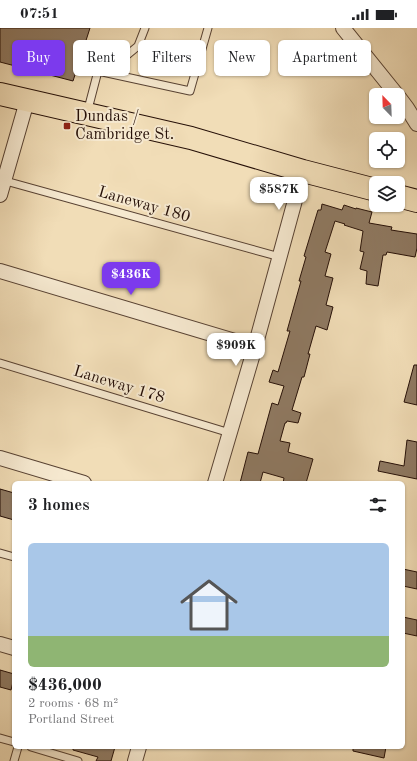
<!DOCTYPE html>
<meta charset="utf-8">
<style>
body{margin:0;font-family:"Old Standard TT",serif;background:#f2f2f2;color:#202124;height:100vh;display:flex;flex-direction:column;font-size:15px;white-space:nowrap}
*{box-sizing:border-box;margin:0}
p{font-size:13px;color:#757577}
.icon{flex:none;width:22px;height:22px;fill:none;stroke:currentColor;stroke-width:2;stroke-linecap:round;stroke-linejoin:round}
.map{position:relative;flex:1;overflow:hidden}
.side{position:absolute;left:12px;top:453px;width:393px;height:268px;display:flex;flex-direction:column;background:#fff;border-radius:6px;box-shadow:0 1px 3px #0004}
.side>*{flex:none}
.banner{position:absolute;left:12px;top:12px;width:393px;height:36px;display:flex;gap:8px}
.needle{width:26px;rotate:337deg}
.controls{position:absolute;left:369px;top:60px;display:grid;gap:8px}
.controls a{display:grid;place-items:center;width:36px;height:36px;border-radius:6px;background:#fff;box-shadow:0 1px 3px #0004;font-size:20px}
.price{position:absolute;translate:-50% -34px;padding:0 9px;border-radius:8px;background:#fff;color:#222;font-size:13px;line-height:26px;filter:drop-shadow(0 1px 2px #0008)}
.price::after{content:'';position:absolute;left:50%;top:24px;width:12px;height:9px;margin-left:-6px;background:inherit;clip-path:polygon(0 0,100% 0,50% 100%)}
.price.active{background:#7c3aed;color:#fff}
ul{padding:0;list-style:none}
li{display:grid;align-content:center;gap:8px;height:212px;padding:0 16px}
li span{display:grid;place-items:center;height:124px;border-radius:6px;color:#555}
li>.icon{margin-inline-start:auto}
span .icon{width:72px;height:72px;fill:#fffc;stroke-width:1}
li b{font-size:17px}
h2{display:flex;justify-content:space-between;align-items:center;height:48px;padding:0 16px;font-size:17px}
.chip{padding:0 14px;border-radius:6px;background:#fff;box-shadow:0 1px 3px #0004;font-size:14px;line-height:36px}
.chip.active{background:#7c3aed;color:#fff}
.status{display:flex;justify-content:space-between;align-items:center;height:28px;padding:0 20px;background:#fff;direction:ltr}
.status svg{height:11px;fill:currentColor}
.map>svg:first-child{display:block}
.building{fill:#8f7a63;stroke:#250f07}
.lines{fill:none;stroke-linecap:round;stroke-linejoin:round}
.service-casing{stroke:#584233;stroke-width:9}
.minor-casing{stroke:#584233;stroke-width:16}
.primary-casing{stroke:#250f07;stroke-width:24}
.service{stroke:#f6e9d0;stroke-width:7}
.minor{stroke:#f6e9d0;stroke-width:14}
.primary{stroke:#f1ddb7;stroke-width:22}
.poi-dot{fill:#8f2418;stroke:#f6e9d0;stroke-width:1.5}
.labels{text-anchor:middle;dominant-baseline:central;stroke-width:4;stroke-linejoin:round;paint-order:stroke}
.poi-label{font-size:16px;fill:#250f07;stroke:#f6e9d0;text-anchor:start}
.street-label{font-size:16px;fill:#250f07;stroke:#f6e9d0}
</style>
<div class="status"><b>07:51</b><svg viewBox="0 0 49 12"><path d="M0 12V9h3v3zM5 12V6h3v6zM10 12V3h3v9zM15 12V0h3v12zM26 1h20v11H26zM47 4h2v5h-2z"/></svg></div>
<div class="map">
<svg width="417" height="733" viewBox="0 0 417 733">
<rect width="100%" height="100%" fill="#f1ddb7"/>
<filter id="stains"><feTurbulence type="fractalNoise" baseFrequency=".005" numOctaves="4"/><feColorMatrix values="0 0 0 0 .2 0 0 0 0 .09 0 0 0 0 .02 0 0 0 .5 -.17"/></filter>
<radialGradient id="worn" r=".72"><stop offset=".6" stop-color="#630" stop-opacity="0"/><stop offset="1" stop-color="#630" stop-opacity=".3"/></radialGradient>
<g class="building">
<polygon points="0,0 90,0 73,53 0,34"/>
<polygon points="322,176 342,182 344,177 356,181 356,180 372,184 369,195 392,199 391,202 417,206 417,220 415,229 387,224 386,227 383,227 378,258 366,256 367,243 360,241 364,224 360,223 363,203 344,197 345,196 335,193 325,224 331,226 325,248 333,250 326,277 333,279 327,302 316,298 308,326 310,326 304,349 302,349 292,382 301,385 298,395 287,393 286,395 285,395 280,413 290,415 288,424 313,431 306,455 283,455 284,450 263,444 260,455 240,455 248,424 258,426 272,375 278,377 284,358 269,354 273,342 278,344 290,303 287,303 301,253 299,253 306,229 304,228 318,182 321,182"/>
<polygon points="414,337 417,337 417,377 404,374"/>
<polygon points="407,412 417,414 417,451 378,443 380,433 404,438"/>
<polygon points="0,461 14,465 14,492 0,488"/>
<polygon points="403,541 417,544 417,561 403,558"/>
<polygon points="403,589 417,592 417,608 403,605"/>
<polygon points="0,642 14,646 14,650 11,662 0,659"/>
<polygon points="73,719 115,719 111,733 96,733 98,729 73,722"/>
<polygon points="353,719 386,719 384,730 353,723"/>
</g>
<g class="lines">
<defs>
<g id="service">
<polyline points="99,43 115,37 138,18 145,0"/>
<polyline points="87,85 98,43 190,63 208,0"/>
<polyline points="2,152 280,229"/>
<polyline points="0,335 230,405"/>
<polyline points="0,525 14,529"/>
<polyline points="0,710 14,714"/>
<polyline points="31,719 78,733"/>
<polyline points="14,733 18,719"/>
</g>
<g id="minor">
<polyline points="343,0 397,67"/>
<polyline points="398,68 407,80 417,96"/>
<polyline points="0,167 27,73"/>
<polyline points="0,243 255,319"/>
<polyline points="0,430 84,455"/>
<polyline points="215,455 255,319 303,143"/>
<polyline points="0,616 14,620"/>
<polyline points="135,733 139,719"/>
</g>
<g id="primary">
<polyline points="0,66 191,110 303,143 376,162"/>
<polyline points="398,168 417,173"/>
</g>
</defs>
<use href="#service" class="service-casing"/>
<use href="#minor" class="minor-casing"/>
<use href="#primary" class="primary-casing"/>
<use href="#service" class="service"/>
<use href="#minor" class="minor"/>
<use href="#primary" class="primary"/>
</g>
<rect class="poi-dot" x="63" y="94" width="8" height="8" rx="2"/>
<g class="labels">
<g class="poi-label">
<text x="75" y="89">Dundas /<tspan x="75" dy="18">Cambridge St.</tspan></text>
</g>
<g class="street-label">
<text transform="translate(144 177) rotate(16)">Laneway 180</text>
<text transform="translate(119 357) rotate(17)">Laneway 178</text>
</g>
</g>
<rect width="100%" height="100%" filter="url(#stains)"/>
<rect width="100%" height="100%" fill="url(#worn)"/>
</svg>
<div class="controls">
<a><svg class="needle" viewBox="-14 -14 28 28"><path d="M0-13l5 13h-10z" fill="#e53935"/><path d="M0 13l5-13h-10z" fill="#757577"/></svg></a>
<a><svg class="icon" aria-label="locate" viewBox="0 0 24 24"><circle cx="12" cy="12" r="6"/><path d="M12 2v4M12 18v4M2 12h4M18 12h4"/></svg></a>
<a><svg class="icon" aria-label="layers" viewBox="0 0 24 24"><path d="M12 4l9 5-9 5-9-5zM3 14l9 5 9-5"/></svg></a>
</div>
<b class="price" style="left:279px;top:183px">$587K</b>
<b class="price active" style="left:131px;top:268px">$436K</b>
<b class="price" style="left:236px;top:339px">$909K</b>
<div class="banner">
<a class="chip active">Buy</a>
<a class="chip">Rent</a>
<a class="chip">Filters</a>
<a class="chip">New</a>
<a class="chip">Apartment</a>
</div>
<section class="side">
<h2>3 homes<svg class="icon" aria-label="filters" viewBox="0 0 24 24"><path d="M4 7h16M4 17h16"/><circle cx="9" cy="7" r="2"/><circle cx="15" cy="17" r="2"/></svg></h2>
<ul>
<li><span style="background:linear-gradient(#a9c7e8 75%,#8fb573 0)"><svg class="icon" aria-label="home" viewBox="0 0 24 24"><path d="M3 11l9-7 9 7M6 9v11h12V9"/></svg></span><div><b>$436,000</b><p>2 rooms · 68 m²</p><p>Portland Street</p></div></li>
</ul>
</section>
</div>
